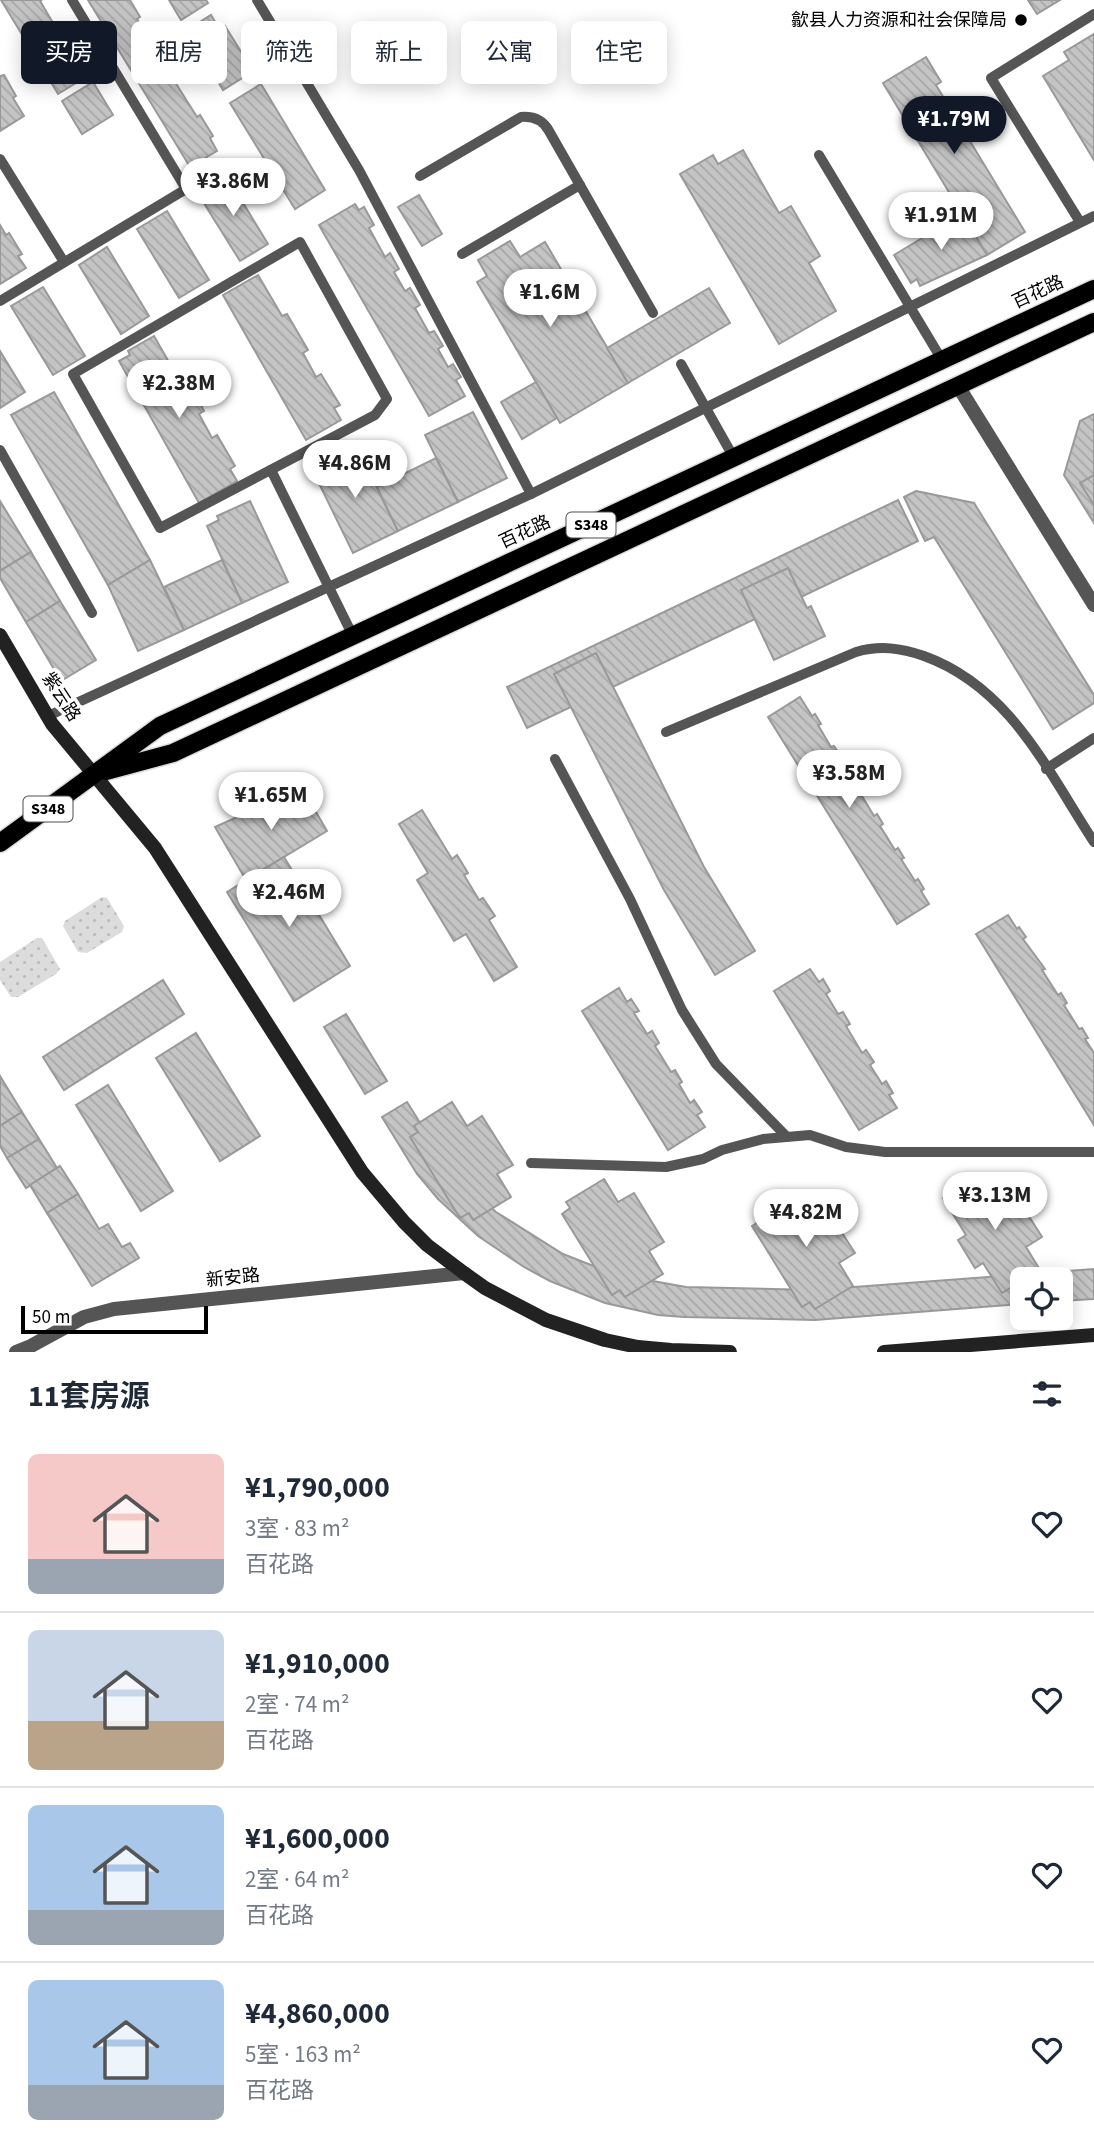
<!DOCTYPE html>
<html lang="zh">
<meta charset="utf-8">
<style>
body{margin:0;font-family:"Source Sans 3","Noto Sans SC",sans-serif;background:#f6f6f7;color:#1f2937;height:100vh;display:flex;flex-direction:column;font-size:26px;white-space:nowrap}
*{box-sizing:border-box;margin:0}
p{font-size:23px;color:#747a83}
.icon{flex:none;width:38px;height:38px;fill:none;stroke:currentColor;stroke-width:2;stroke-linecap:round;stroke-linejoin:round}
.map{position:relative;height:1352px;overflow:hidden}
.details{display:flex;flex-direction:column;background:#fff;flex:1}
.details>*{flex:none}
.banner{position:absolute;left:21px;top:21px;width:700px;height:63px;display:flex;gap:14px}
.buttons{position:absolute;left:1010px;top:1267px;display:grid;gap:14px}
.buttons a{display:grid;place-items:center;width:63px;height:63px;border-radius:10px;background:#fff;box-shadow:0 4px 18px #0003;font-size:35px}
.scale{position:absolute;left:21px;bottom:18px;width:187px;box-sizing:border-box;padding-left:7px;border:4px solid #000;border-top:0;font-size:19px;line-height:24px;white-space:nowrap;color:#000;-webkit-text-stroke:5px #fff;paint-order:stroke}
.price{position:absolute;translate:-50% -60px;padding:0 16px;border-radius:24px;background:#fff;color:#222;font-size:23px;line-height:46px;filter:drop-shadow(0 2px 4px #0008)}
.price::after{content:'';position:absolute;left:50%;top:42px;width:21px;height:16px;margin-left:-10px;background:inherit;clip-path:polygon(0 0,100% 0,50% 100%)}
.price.selected{background:#111827;color:#fff}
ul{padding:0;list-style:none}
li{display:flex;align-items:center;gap:21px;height:175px;padding:0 28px}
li+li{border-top:2px solid #e0e1e3}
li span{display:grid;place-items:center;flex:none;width:196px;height:140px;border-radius:10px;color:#555}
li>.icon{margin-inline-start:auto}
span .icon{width:84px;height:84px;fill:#fffc;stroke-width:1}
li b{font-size:30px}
h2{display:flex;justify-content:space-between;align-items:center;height:84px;padding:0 28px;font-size:30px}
.chip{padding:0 24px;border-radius:10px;background:#fff;box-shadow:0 4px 18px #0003;font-size:24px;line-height:63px}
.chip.selected{background:#111827;color:#fff}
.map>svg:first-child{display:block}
.grass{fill:url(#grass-dots)}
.building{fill:url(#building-back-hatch);stroke:#999;stroke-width:2}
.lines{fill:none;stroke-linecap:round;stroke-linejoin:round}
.primary-casing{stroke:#dbdbdb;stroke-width:21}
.lane{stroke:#555;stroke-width:10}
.street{stroke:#555;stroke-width:14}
.secondary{stroke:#222;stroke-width:14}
.primary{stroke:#000;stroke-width:18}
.poi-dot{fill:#000;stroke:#fff;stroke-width:2.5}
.labels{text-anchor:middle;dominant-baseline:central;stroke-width:7;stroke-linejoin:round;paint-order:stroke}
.shield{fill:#fff;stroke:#4c4c4c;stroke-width:2}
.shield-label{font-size:16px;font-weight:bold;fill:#000}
.poi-label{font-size:18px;fill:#000;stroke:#fff;text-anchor:end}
.street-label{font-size:18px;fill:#000;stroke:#fff}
</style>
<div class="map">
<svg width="1094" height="1352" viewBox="0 0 1094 1352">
<defs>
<pattern id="grass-dots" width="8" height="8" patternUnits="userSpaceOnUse" patternTransform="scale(1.75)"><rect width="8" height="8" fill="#dcdcdc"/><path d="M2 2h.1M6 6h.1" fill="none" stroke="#bbb" stroke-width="1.8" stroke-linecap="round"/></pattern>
<pattern id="building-back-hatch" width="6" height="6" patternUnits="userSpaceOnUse" patternTransform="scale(1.75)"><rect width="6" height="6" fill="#c4c4c4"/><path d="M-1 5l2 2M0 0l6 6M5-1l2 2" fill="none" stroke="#a7a7a7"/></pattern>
</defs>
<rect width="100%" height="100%" fill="#fff"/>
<g class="grass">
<polygon points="102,897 107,898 124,926 122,932 87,953 78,952 63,926 65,921"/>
<polygon points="37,938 42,938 60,969 56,974 18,997 11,997 0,980 0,962"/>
</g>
<g class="building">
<polygon points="1,0 42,0 40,1 62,38 66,36 78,57 75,59 86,77 58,94"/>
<polygon points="88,0 130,0 140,17 137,19 158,54 161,52 174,72 170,74 197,117 200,115 213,136 210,138 217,151 190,167"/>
<polygon points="169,0 206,0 208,3 181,20"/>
<polygon points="1028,0 1060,0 1037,14"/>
<polygon points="211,15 220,30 225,26 248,63 242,67 247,75 223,90 187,30"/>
<polygon points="1094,34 1094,160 1043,76 1069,60 1064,52"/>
<polygon points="926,57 941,82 936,85 1025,232 987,255 883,83"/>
<polygon points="4,75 16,96 13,98 24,116 0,131 0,76"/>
<polygon points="93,82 113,115 82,134 62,101"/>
<polygon points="261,84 325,190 295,209 230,103"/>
<polygon points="743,150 779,213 791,206 820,256 809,263 836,311 779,344 680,174 713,155 718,164"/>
<polygon points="226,175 268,244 240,261 197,192"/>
<polygon points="419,195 442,234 422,246 398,207"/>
<polygon points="355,204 359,210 364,207 374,225 369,228 385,257 390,253 399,269 394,272 405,291 410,288 420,305 415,308 429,333 434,331 443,346 438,349 448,367 453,364 461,377 456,380 465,396 429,416 319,225"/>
<polygon points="167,211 209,280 179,298 137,229"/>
<polygon points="962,214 987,255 920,286 917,279 911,283 894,255"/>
<polygon points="0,225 6,235 9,233 22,254 18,256 26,268 0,284"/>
<polygon points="510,241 520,257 545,242 628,383 560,423 477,282 487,276 478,260"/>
<polygon points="107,247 149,316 121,334 79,265"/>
<polygon points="258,275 282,316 287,314 308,350 303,353 316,377 321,374 340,405 334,408 341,420 306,440 223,295"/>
<polygon points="43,287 85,356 53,375 11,306"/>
<polygon points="709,288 730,323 628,383 607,348"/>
<polygon points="154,336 178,378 183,374 204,411 199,414 212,438 217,435 235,466 230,469 237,481 199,503 119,361 130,355 128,351"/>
<polygon points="0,351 25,392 0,408"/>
<polygon points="536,382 557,418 522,439 501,402"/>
<polygon points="54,392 150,560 108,585 11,415"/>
<polygon points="473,412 507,478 458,502 425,435"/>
<polygon points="1094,414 1094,523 1064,475 1080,421"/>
<polygon points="357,447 398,531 353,553 312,469"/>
<polygon points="436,458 458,502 398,531 377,487"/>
<polygon points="1094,475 1094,505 1080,483"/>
<polygon points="916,491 974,503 1094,695 1094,703 1053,729 934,537 925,541 904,497"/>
<polygon points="898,500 918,541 527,728 507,687"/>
<polygon points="0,501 31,552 0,571"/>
<polygon points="250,501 288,582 242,603 207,526 219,520 217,516"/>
<polygon points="31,552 60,601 26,622 0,578 0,571"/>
<polygon points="150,560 184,630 138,651 108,585"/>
<polygon points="222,560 242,603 184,630 164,587"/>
<polygon points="788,568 807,608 811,606 825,636 774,660 741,590"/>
<polygon points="60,601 96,660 61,681 26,622"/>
<polygon points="596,653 704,867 755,951 715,975 664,890 554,674"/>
<polygon points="800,697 812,716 815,714 821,724 818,725 831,747 834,746 840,755 838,757 853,781 856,779 862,789 859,791 874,816 877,814 883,824 880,826 895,850 898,848 904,858 901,859 915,881 918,879 924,889 921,891 929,904 897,924 768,717"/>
<polygon points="302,788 327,831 246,880 215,827"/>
<polygon points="422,810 452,859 457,855 468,873 464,875 479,900 483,898 495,916 489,920 517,967 494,981 466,934 454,941 417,880 428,873 399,824"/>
<polygon points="284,857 350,966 294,1001 227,892"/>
<polygon points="1008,915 1017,929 1019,927 1026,937 1023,939 1045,969 1042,970 1058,995 1061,993 1067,1003 1064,1005 1079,1029 1082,1028 1088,1038 1085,1039 1094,1053 1094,1125 976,934"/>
<polygon points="810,969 819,982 823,979 830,991 826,994 838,1014 843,1012 850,1024 846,1026 862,1053 866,1050 874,1062 870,1065 882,1084 886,1081 893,1093 889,1095 897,1108 859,1130 774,991"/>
<polygon points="163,980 184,1014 64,1090 43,1057"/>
<polygon points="619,988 627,1002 631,999 639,1011 634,1013 647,1034 652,1031 659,1043 655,1046 671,1072 675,1070 682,1082 679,1084 690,1103 694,1100 702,1112 697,1115 705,1127 668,1150 582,1011"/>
<polygon points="346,1014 387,1081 365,1094 324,1027"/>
<polygon points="196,1033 260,1136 220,1161 156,1058"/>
<polygon points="0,1076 22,1112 0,1126"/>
<polygon points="108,1085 173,1191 141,1211 76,1105"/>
<polygon points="407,1102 441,1156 460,1179 496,1212 563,1254 614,1274 686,1287 814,1290 1094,1269 1094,1299 1060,1301 1060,1279 1022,1279 1022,1304 815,1320 684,1317 658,1315 605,1303 550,1281 524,1267 478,1236 438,1199 417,1174 382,1117"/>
<polygon points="452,1102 467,1126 482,1116 513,1165 497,1174 511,1197 473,1220 469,1213 460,1218 410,1137 418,1132 414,1126"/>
<polygon points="22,1112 39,1139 7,1158 0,1146 0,1126"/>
<polygon points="39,1139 57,1168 26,1188 7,1158"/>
<polygon points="60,1166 78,1194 47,1213 30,1185"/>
<polygon points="981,1174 996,1198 1011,1188 1042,1237 1026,1247 1040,1270 1002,1293 983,1263 975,1268 958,1240 966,1235 943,1198"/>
<polygon points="604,1179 618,1202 634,1193 664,1242 649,1251 663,1274 625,1297 620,1290 612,1295 562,1214 570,1208 566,1202"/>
<polygon points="794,1191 808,1214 824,1205 855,1253 839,1263 853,1286 815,1309 810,1302 802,1307 752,1226 760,1221 756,1214"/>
<polygon points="78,1194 99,1229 108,1224 122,1247 130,1243 139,1258 92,1286 47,1213"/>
</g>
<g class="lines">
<defs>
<g id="primary">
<polyline points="106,771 173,753 1094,322"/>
<polyline points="0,843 160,726 1094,289"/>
</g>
</defs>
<use href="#primary" class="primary-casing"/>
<g class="lane">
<polyline points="72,0 186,189"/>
<polyline points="257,0 359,170 531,494"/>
<polyline points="819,155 942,360"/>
<polyline points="0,159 64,262"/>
<path d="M420,176L521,117C534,116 543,120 549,131L653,313"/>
<polyline points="1080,222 991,78 1094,14"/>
<polygon points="300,242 387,399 375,415 160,528 73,374"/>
<polyline points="462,254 580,185"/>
<polyline points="0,301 226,165"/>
<polyline points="681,364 734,458"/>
<polyline points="0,450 92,613"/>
<polyline points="271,470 353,636"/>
<polyline points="48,716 531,494 1094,216"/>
<path d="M666,732L856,652C880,645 901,648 924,656C1010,687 1047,770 1094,842"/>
<polyline points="555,759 630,899 682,1010 716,1064 786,1136"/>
<polyline points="1046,769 1094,738"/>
<polyline points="531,1163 666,1167 703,1159 722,1150 763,1139 810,1135 846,1147 885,1152 1094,1152"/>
</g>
<g class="street">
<polyline points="958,386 1094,605"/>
<polyline points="16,1352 31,1346 84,1317 114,1309 464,1273"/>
</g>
<g class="secondary">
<polyline points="0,635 52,724 155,848 362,1172 404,1222 427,1245 464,1273 485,1288 546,1320 605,1340 638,1347 671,1350 730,1352"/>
<polyline points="884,1352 1094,1335"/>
</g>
<use href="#primary" class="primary"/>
</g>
<circle class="poi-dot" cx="1021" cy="20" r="7"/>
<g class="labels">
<g class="shield">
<rect x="566.5" y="512.5" width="49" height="25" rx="5"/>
<rect x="23.5" y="796.5" width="49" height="25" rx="5"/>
</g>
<g class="shield-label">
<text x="591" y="525">S348</text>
<text x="48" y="809">S348</text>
</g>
<g class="poi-label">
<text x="1007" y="20">歙县人力资源和社会保障局</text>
</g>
<g class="street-label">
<text transform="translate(1038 292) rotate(-25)">百花路</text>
<text transform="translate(525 532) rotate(-25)">百花路</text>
<text transform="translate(61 697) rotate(57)">紫云路</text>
<text transform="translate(233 1278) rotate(-6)">新安路</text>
</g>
</g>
</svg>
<div class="buttons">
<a><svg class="icon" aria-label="locate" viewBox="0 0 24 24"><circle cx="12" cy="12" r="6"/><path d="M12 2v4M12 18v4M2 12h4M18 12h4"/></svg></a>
</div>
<div class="scale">50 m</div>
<b class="price selected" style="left:954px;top:156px">¥1.79M</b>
<b class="price" style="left:233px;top:218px">¥3.86M</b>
<b class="price" style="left:941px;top:252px">¥1.91M</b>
<b class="price" style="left:550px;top:329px">¥1.6M</b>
<b class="price" style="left:179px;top:420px">¥2.38M</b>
<b class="price" style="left:355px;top:500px">¥4.86M</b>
<b class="price" style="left:849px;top:810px">¥3.58M</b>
<b class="price" style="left:271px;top:832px">¥1.65M</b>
<b class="price" style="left:289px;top:929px">¥2.46M</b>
<b class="price" style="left:995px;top:1232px">¥3.13M</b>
<b class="price" style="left:806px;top:1249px">¥4.82M</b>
<div class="banner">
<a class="chip selected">买房</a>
<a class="chip">租房</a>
<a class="chip">筛选</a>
<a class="chip">新上</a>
<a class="chip">公寓</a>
<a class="chip">住宅</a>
</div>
</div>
<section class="details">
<h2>11套房源<svg class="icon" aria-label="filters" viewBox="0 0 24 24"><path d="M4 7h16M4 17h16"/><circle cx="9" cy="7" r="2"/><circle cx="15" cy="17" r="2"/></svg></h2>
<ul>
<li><span style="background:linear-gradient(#f6c9c9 75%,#9aa5b1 0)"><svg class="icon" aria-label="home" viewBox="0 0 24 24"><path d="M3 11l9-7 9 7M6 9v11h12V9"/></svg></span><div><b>¥1,790,000</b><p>3室 · 83 m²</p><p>百花路</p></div><svg class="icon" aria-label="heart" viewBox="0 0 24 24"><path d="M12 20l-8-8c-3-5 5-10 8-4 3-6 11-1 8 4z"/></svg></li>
<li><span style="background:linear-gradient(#c9d6e8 65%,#b9a48a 0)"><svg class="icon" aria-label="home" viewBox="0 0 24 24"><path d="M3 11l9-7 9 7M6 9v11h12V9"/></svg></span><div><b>¥1,910,000</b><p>2室 · 74 m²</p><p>百花路</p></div><svg class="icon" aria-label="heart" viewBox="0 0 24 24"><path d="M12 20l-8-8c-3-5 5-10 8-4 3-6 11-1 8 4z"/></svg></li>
<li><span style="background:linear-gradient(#a9c7e8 75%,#9aa5b1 0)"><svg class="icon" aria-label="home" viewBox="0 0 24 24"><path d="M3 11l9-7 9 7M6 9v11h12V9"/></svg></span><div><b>¥1,600,000</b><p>2室 · 64 m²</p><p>百花路</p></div><svg class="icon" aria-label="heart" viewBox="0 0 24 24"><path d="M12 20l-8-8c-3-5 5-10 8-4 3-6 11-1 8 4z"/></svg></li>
<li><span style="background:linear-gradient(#a9c7e8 75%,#9aa5b1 0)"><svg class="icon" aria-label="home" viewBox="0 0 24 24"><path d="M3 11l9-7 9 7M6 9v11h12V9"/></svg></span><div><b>¥4,860,000</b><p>5室 · 163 m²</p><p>百花路</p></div><svg class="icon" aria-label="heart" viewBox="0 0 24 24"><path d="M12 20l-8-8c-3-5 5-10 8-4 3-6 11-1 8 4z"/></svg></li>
</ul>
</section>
